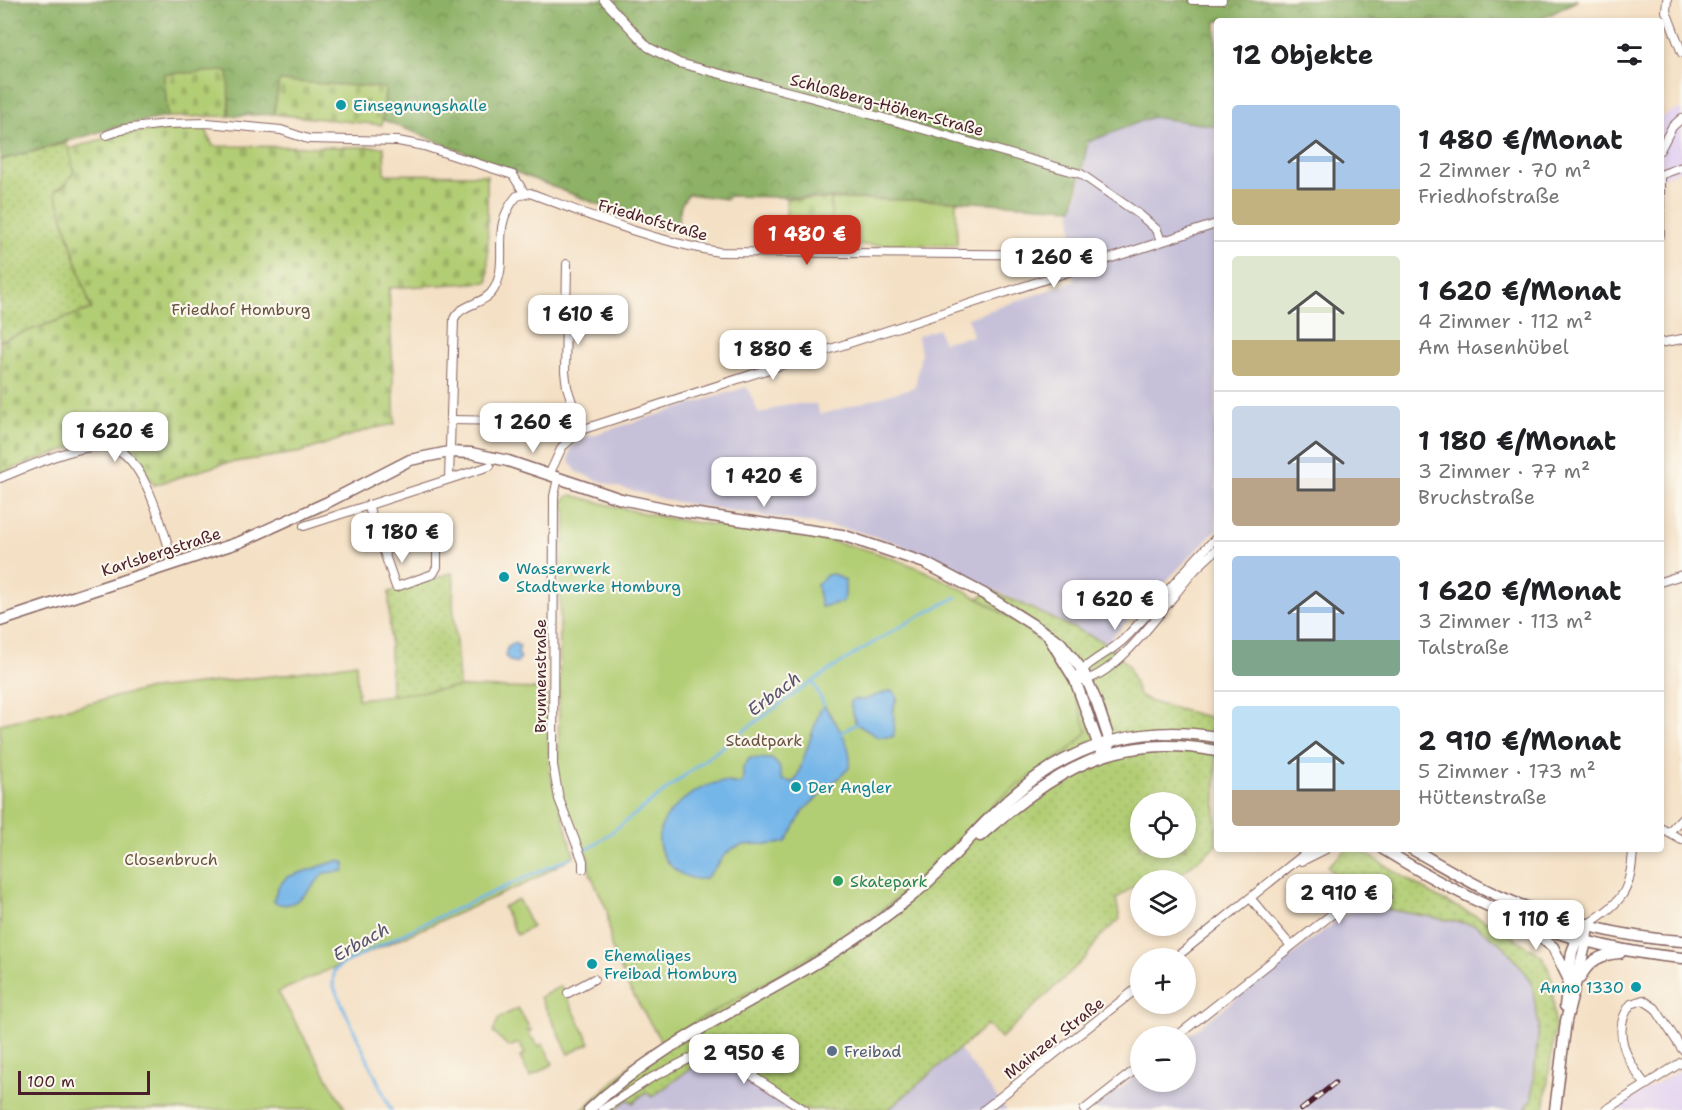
<!DOCTYPE html>
<html lang="de">
<meta charset="utf-8">
<style>
body{margin:0;font-family:"Shantell Sans",sans-serif;background:#f2f2f2;color:#202124;height:100vh;display:flex;flex-direction:column;font-size:22px;white-space:nowrap}
*{box-sizing:border-box;margin:0}
p{font-size:20px;color:#757577}
.icon{flex:none;width:33px;height:33px;fill:none;stroke:currentColor;stroke-width:2;stroke-linecap:round;stroke-linejoin:round}
.map{position:relative;flex:1;overflow:hidden}
.sheet{position:absolute;left:1214px;top:18px;width:450px;height:834px;display:flex;flex-direction:column;background:#fff;border-radius:6px;box-shadow:0 3px 9px #0003}
.sheet>*{flex:none}
.buttons{position:absolute;left:1130px;top:792px;display:grid;gap:12px}
.buttons a{display:grid;place-items:center;width:66px;height:66px;border-radius:50%;background:#fff;box-shadow:0 3px 9px #0003;font-size:30px}
.scale{position:absolute;left:18px;bottom:15px;width:132px;box-sizing:border-box;padding-left:6px;border:3px solid #4a1f2b;border-top:0;font-size:16px;line-height:21px;white-space:nowrap;color:#4a1f2b;-webkit-text-stroke:4px #fbf7ec;paint-order:stroke}
.price{position:absolute;translate:-50% -51px;padding:0 14px;border-radius:12px;background:#fff;color:#222;font-size:20px;line-height:39px;filter:drop-shadow(0 2px 3px #0008)}
.price::after{content:'';position:absolute;left:50%;top:36px;width:18px;height:14px;margin-left:-9px;background:inherit;clip-path:polygon(0 0,100% 0,50% 100%)}
.price.current{background:#c8321e;color:#fff}
ul{padding:0;list-style:none}
li{display:flex;align-items:center;gap:18px;height:150px;padding:0 18px}
li+li{border-top:2px solid #e0e0e0}
li span{display:grid;place-items:center;flex:none;width:168px;height:120px;border-radius:6px;color:#555}
li>.icon{margin-inline-start:auto}
span .icon{width:72px;height:72px;fill:#fffc;stroke-width:1}
li b{font-size:26px}
h2{display:flex;justify-content:space-between;align-items:center;height:72px;padding:0 18px;font-size:26px}
.map>svg:first-child{display:block}
.built{fill:#e4d3f1}
.industrial{fill:#c6c0d9}
.grass{fill:url(#grass-dots);stroke:#7e7650;stroke-width:1.5;fill-rule:evenodd}
.forest{fill:url(#forest-crowns);stroke:#6c6848;stroke-width:1.5}
.cemetery{fill:url(#cemetery-stones);stroke:#7e7650;stroke-width:1.5}
.park{fill:#b2ce74;stroke:#7e7650;stroke-width:1.5}
.water{fill:#74b6e9;stroke:#5f6a8a;stroke-width:1.5}
.lines{fill:none;stroke-linecap:round;stroke-linejoin:round}
.stream{stroke:#74b6e9;stroke-width:3}
.street-casing{stroke:#866361;stroke-width:10}
.secondary-casing{stroke:#866361;stroke-width:13}
.street{stroke:#fff;stroke-width:8}
.secondary{stroke:#fff;stroke-width:10}
.rail-casing{stroke:#4a1f2b;stroke-width:5}
.rail{stroke:#fbf7ec;stroke-width:3;stroke-dasharray:9;stroke-linecap:butt}
.culture-dot{fill:#0f9aa8;stroke:#fbf7ec;stroke-width:2}
.leisure-dot{fill:#2e9e5b;stroke:#fbf7ec;stroke-width:2}
.service-dot{fill:#5c6f8a;stroke:#fbf7ec;stroke-width:2}
.labels{text-anchor:middle;dominant-baseline:central;stroke-width:4.5;stroke-linejoin:round;paint-order:stroke}
.culture-label{font-size:16px;fill:#0d838f;stroke:#fbf7ec;text-anchor:start}
.street-label{font-size:16px;fill:#4a1f2b;stroke:#fbf7ec}
.park-label{font-size:16px;fill:#695441;stroke:#fbf7ec}
.leisure-label{font-size:16px;fill:#27864d;stroke:#fbf7ec;text-anchor:start}
.service-label{font-size:16px;fill:#4e5e75;stroke:#fbf7ec;text-anchor:start}
.water-label{font-size:18px;font-style:italic;fill:#59546e;stroke:#fbf7ec}
</style>
<div class="map">
<svg width="1682" height="1110" viewBox="0 0 1682 1110">
<defs>
<pattern id="grass-dots" width="8" height="8" patternUnits="userSpaceOnUse" patternTransform="scale(1.5)"><rect width="8" height="8" fill="#b2ce74"/><path d="M2 2h.1M6 6h.1" fill="none" stroke="#9bb065" stroke-width="1.8" stroke-linecap="round"/></pattern>
<pattern id="forest-crowns" width="20" height="18" patternUnits="userSpaceOnUse" patternTransform="scale(1.5)"><rect width="20" height="18" fill="#8db166"/><path d="M2 6a3 3 0 1 1 6 0M12 15a3 3 0 1 1 6 0" fill="none" stroke="#758f54"/></pattern>
<pattern id="cemetery-stones" width="16" height="16" patternUnits="userSpaceOnUse" patternTransform="scale(1.5)"><rect width="16" height="16" fill="#b2ce74"/><path d="M2 7V4a2 2 0 0 1 4 0v3zM10 15v-3a2 2 0 0 1 4 0v3z" fill="#9bb065"/></pattern>
</defs>
<rect width="100%" height="100%" fill="#fbf7ec"/>
<filter id="ink" filterUnits="userSpaceOnUse"><feTurbulence type="fractalNoise" baseFrequency=".0167" numOctaves="2"/><feDisplacementMap in="SourceGraphic" scale="12" xChannelSelector="R" yChannelSelector="G"/><feConvolveMatrix kernelMatrix="1 2 1 2 8 2 1 2 1" color-interpolation-filters="sRGB"/></filter>
<filter id="wash" filterUnits="userSpaceOnUse"><feTurbulence type="fractalNoise" baseFrequency=".008" numOctaves="4" result="noise"/><feDisplacementMap in="SourceGraphic" scale="24" xChannelSelector="R" yChannelSelector="G"/><feGaussianBlur stdDeviation="1.35" result="paint"/><feColorMatrix in="noise" values="0 0 0 0 0 0 0 0 0 0 0 0 0 0 0 0 0 1.4 0 .05"/><feComposite in="paint" operator="in"/></filter>
<g filter="url(#wash)">
<rect width="100%" height="100%" fill="#f4e0c5"/>
<g class="built">
<polygon points="1682,108 1682,170 1661,178 1661,117"/>
<polygon points="1682,1069 1682,1110 1615,1110 1635,1096"/>
</g>
<g class="industrial">
<polygon points="1152,117 1216,126 1216,530 1106,643 897,543 853,530 671,501 614,486 577,472 569,461 571,448 583,438 747,387 759,414 788,404 816,404 820,415 915,387 921,354 918,336 938,329 943,342 973,336 968,318 1075,281 1071,207 1073,200 1077,200 1088,142"/>
<polygon points="1358,904 1475,925 1504,946 1531,980 1539,1026 1532,1098 1525,1110 1093,1110 1140,1073 1140,1082 1185,1082 1185,1038"/>
<polygon points="959,1048 1006,1110 888,1110"/>
<polygon points="706,1057 714,1058 797,1110 615,1110 628,1099 633,1102 646,1092 652,1097"/>
</g>
<g class="grass">
<polygon points="67,143 74,172 66,184 55,192 91,309 0,341 0,160"/>
<polygon points="452,573 454,580 453,601 464,747 392,757 389,592"/>
<path d="M991,590L1106,643L1128,665L1139,695L1151,702L1216,719V846L1172,880L1145,878L1116,899L1120,919L1100,937L1085,958L1001,1038L987,1025L888,1110H797L714,1058L706,1057L652,1097L646,1092L633,1103L628,1099L615,1110H582L635,1061L705,1015L849,933L943,855L1006,793L1036,771L1077,702L1059,665L1029,629L978,598ZM1140,802H1185V848H1140Z"/>
<polygon points="1347,849 1359,849 1438,898 1497,926 1543,957 1552,978 1555,1028 1544,1110 1525,1110 1532,1098 1539,1026 1531,980 1504,946 1475,925 1358,904 1328,866"/>
</g>
<path class="forest" d="M0,0H1578L1538,21H1216V126L1152,117L1088,142L1073,208L956,201L730,196L726,199L688,194L681,205L677,228L671,231L658,228L383,120L385,88L279,81L274,114L229,116L228,72L164,74L168,117C111,125 56,147 0,160Z"/>
<g class="cemetery">
<polygon points="228,71 229,116 168,117 164,74"/>
<polygon points="279,81 385,88 382,125 274,114"/>
<polygon points="205,127 213,146 384,147 385,174 487,175 488,282 389,288 395,424 370,429 302,452 222,464 154,485 137,456 124,446 102,440 83,444 0,473 0,341 91,309 55,191 66,184 74,172 69,149 122,133"/>
<polygon points="786,199 831,199 832,245 787,245"/>
</g>
<g class="park">
<polygon points="831,199 956,201 957,245 832,245"/>
<path d="M572,495C611,506 651,516 692,522C758,531 826,535 889,557C924,569 959,586 991,606C1018,623 1042,638 1059,665C1073,686 1080,709 1087,732C1066,758 1033,772 1007,793C968,825 936,867 895,899C823,956 739,993 662,1043L628,986L611,946L607,910L590,873L588,857L571,821L558,783L561,542H565L566,508L560,506L567,497Z"/>
<polygon points="356,663 358,699 461,687 546,689 550,773 574,856 527,883 278,992 346,1110 0,1110 0,724 144,690 281,675"/>
<polygon points="518,899 532,927 517,935 503,907"/>
<polygon points="561,986 590,1043 569,1054 540,997"/>
<polygon points="518,1008 528,1025 527,1031 531,1029 529,1035 539,1046 543,1044 553,1064 530,1077 520,1057 525,1054 519,1043 509,1047 493,1032 499,1018"/>
</g>
<g class="water">
<polygon points="833,574 845,580 845,596 842,602 821,607 817,585 827,575"/>
<polygon points="514,643 520,646 518,653 521,658 517,663 510,661 505,656 507,648"/>
<path d="M889,691H894L897,698C889,716 898,726 893,737H878L856,724L850,703L853,699L864,700Z"/>
<path d="M824,705C835,723 855,746 849,768L804,810L786,842C769,848 751,840 734,848C720,855 716,871 704,879C681,882 656,858 659,835C663,810 698,785 721,782C727,781 733,784 740,784L743,780V767L750,758L772,759L779,766L782,780L793,782L797,778L820,710Z"/>
<path d="M340,860L345,863L344,871L325,873C311,886 294,915 273,901L278,887L287,877Z"/>
</g>
<g class="lines">
<g class="stream">
<polyline points="813,682 824,705"/>
<polyline points="841,733 856,724"/>
<path d="M588,849C626,823 660,794 697,766C779,703 864,642 957,597"/>
<polyline points="391,1110 333,985 334,971 341,965 423,924 571,857"/>
</g>
</g>
</g>
<g filter="url(#ink)">
<g class="lines">
<defs>
<g id="street">
<polyline points="604,0 648,47 679,63 813,98 1081,174 1140,215 1157,230 1161,241"/>
<polyline points="1192,0 1222,0"/>
<polyline points="1667,0 1666,11 1682,53"/>
<polyline points="107,135 124,129 166,124 207,123 281,130 308,139 398,141 424,146 513,175 525,194"/>
<polyline points="1660,150 1672,127 1682,118"/>
<polyline points="1660,175 1682,167"/>
<polyline points="1660,179 1660,235"/>
<polyline points="567,264 565,372 567,387 581,430"/>
<polyline points="1660,343 1682,339"/>
<polyline points="450,420 516,421"/>
<polyline points="549,475 562,447 581,430 1216,224"/>
<path d="M0,478C28,467 81,442 110,447C145,453 164,535 174,564"/>
<polyline points="558,478 554,496 553,765 559,799 583,861 583,869"/>
<path d="M449,479L454,319C461,303 485,305 494,289C511,259 488,229 517,196L530,193C591,216 653,241 719,252L1084,255L1102,260"/>
<polyline points="368,505 396,587 433,574 437,567 437,524"/>
<polyline points="304,526 490,466"/>
<path d="M1216,538C1183,570 1157,606 1125,638C1111,653 1084,662 1075,680C1112,687 1170,598 1193,572C1200,564 1209,557 1216,550"/>
<polyline points="1660,582 1682,575"/>
<polyline points="1660,828 1682,840"/>
<polyline points="1669,832 1682,818"/>
<polyline points="1302,861 1326,849"/>
<polyline points="1251,899 1291,946"/>
<path d="M1588,924C1623,901 1631,891 1633,849"/>
<polyline points="1175,958 1311,849"/>
<polyline points="568,993 594,979"/>
<polyline points="1177,1036 1345,904 1372,895 1387,897"/>
<circle cx="731" cy="1053" r="8"/>
<polyline points="740,1051 745,1064 755,1073"/>
<polyline points="729,1061 805,1110"/>
<path d="M1646,1085C1628,1063 1610,1031 1631,1004L1643,1000L1655,1008L1682,1049"/>
<polyline points="602,1110 651,1078 707,1050 715,1050 723,1055"/>
<polyline points="984,1110 1140,986"/>
<polyline points="1084,1110 1140,1066"/>
<polyline points="1606,1110 1682,1062"/>
</g>
<g id="secondary">
<polyline points="0,621 240,542 328,502 410,460 449,452 471,453 508,461 621,499 678,511 842,535 925,563 984,594 1060,642 1083,671 1097,703 1110,742 1105,754"/>
<polyline points="1050,639 1075,680 1100,749"/>
<path d="M980,836C1054,772 1114,731 1216,751"/>
<path d="M1383,849C1478,908 1570,948 1682,958"/>
<path d="M1412,849C1441,865 1470,883 1501,897C1554,920 1624,938 1682,941"/>
<polyline points="1527,927 1553,947 1567,976"/>
<path d="M1580,978C1588,961 1601,954 1620,953"/>
<polyline points="1565,1006 1572,952 1579,934"/>
<path d="M589,1110C671,1032 777,994 867,930C891,912 917,894 938,872C978,831 1014,785 1066,759C1113,735 1165,728 1216,737"/>
<polyline points="1555,1110 1566,1021 1586,942 1588,924"/>
</g>
</defs>
<use href="#street" class="street-casing"/>
<use href="#secondary" class="secondary-casing"/>
<use href="#street" class="street"/>
<use href="#secondary" class="secondary"/>
<defs>
<polyline id="rail" points="1301,1110 1335,1083"/>
</defs>
<use href="#rail" class="rail-casing"/>
<use href="#rail" class="rail"/>
</g>
</g>
<g class="culture-dot">
<circle cx="341" cy="105" r="6"/>
<circle cx="504" cy="577" r="6"/>
<circle cx="796" cy="787" r="6"/>
<circle cx="592" cy="964" r="6"/>
<circle cx="1636" cy="987" r="6"/>
</g>
<circle class="leisure-dot" cx="838" cy="881" r="6"/>
<circle class="service-dot" cx="832" cy="1051" r="6"/>
<g class="labels">
<g class="culture-label">
<text x="353" y="105">Einsegnungshalle</text>
<text x="516" y="568">Wasserwerk<tspan x="516" dy="18">Stadtwerke Homburg</tspan></text>
<text x="808" y="787">Der Angler</text>
<text x="604" y="955">Ehemaliges<tspan x="604" dy="18">Freibad Homburg</tspan></text>
<text x="1624" y="987" text-anchor="end">Anno 1330</text>
</g>
<g class="street-label">
<text transform="translate(887 105) rotate(15)">Schloßberg-Höhen-Straße</text>
<text transform="translate(653 220) rotate(16)">Friedhofstraße</text>
<text transform="translate(161 552) rotate(-18)">Karlsbergstraße</text>
<text transform="translate(540 676) rotate(-90)">Brunnenstraße</text>
<text transform="translate(1054 1038) rotate(-38)">Mainzer Straße</text>
</g>
<g class="park-label">
<text x="241" y="309">Friedhof Homburg</text>
<text x="764" y="740">Stadtpark</text>
<text x="171" y="859">Closenbruch</text>
</g>
<g class="leisure-label">
<text x="850" y="881">Skatepark</text>
</g>
<g class="service-label">
<text x="844" y="1051">Freibad</text>
</g>
<g class="water-label">
<text transform="translate(774 694) rotate(-37)">Erbach</text>
<text transform="translate(361 942) rotate(-29)">Erbach</text>
</g>
</g>
</svg>
<div class="buttons">
<a><svg class="icon" aria-label="locate" viewBox="0 0 24 24"><circle cx="12" cy="12" r="6"/><path d="M12 2v4M12 18v4M2 12h4M18 12h4"/></svg></a>
<a><svg class="icon" aria-label="layers" viewBox="0 0 24 24"><path d="M12 4l9 5-9 5-9-5zM3 14l9 5 9-5"/></svg></a>
<a>+</a>
<a>−</a>
</div>
<div class="scale">100 m</div>
<b class="price current" style="left:807px;top:266px">1 480 €</b>
<b class="price" style="left:1054px;top:289px">1 260 €</b>
<b class="price" style="left:578px;top:346px">1 610 €</b>
<b class="price" style="left:773px;top:381px">1 880 €</b>
<b class="price" style="left:533px;top:454px">1 260 €</b>
<b class="price" style="left:115px;top:463px">1 620 €</b>
<b class="price" style="left:764px;top:508px">1 420 €</b>
<b class="price" style="left:402px;top:564px">1 180 €</b>
<b class="price" style="left:1115px;top:631px">1 620 €</b>
<b class="price" style="left:1339px;top:925px">2 910 €</b>
<b class="price" style="left:1536px;top:951px">1 110 €</b>
<b class="price" style="left:744px;top:1085px">2 950 €</b>
<section class="sheet">
<h2>12 Objekte<svg class="icon" aria-label="filters" viewBox="0 0 24 24"><path d="M4 7h16M4 17h16"/><circle cx="9" cy="7" r="2"/><circle cx="15" cy="17" r="2"/></svg></h2>
<ul>
<li><span style="background:linear-gradient(#a9c7e8 70%,#c2b280 0)"><svg class="icon" aria-label="home" viewBox="0 0 24 24"><path d="M3 11l9-7 9 7M6 9v11h12V9"/></svg></span><div><b>1 480 €/Monat</b><p>2 Zimmer · 70 m²</p><p>Friedhofstraße</p></div></li>
<li><span style="background:linear-gradient(#dfe7d0 70%,#c2b280 0)"><svg class="icon" aria-label="home" viewBox="0 0 24 24"><path d="M3 11l9-7 9 7M6 9v11h12V9"/></svg></span><div><b>1 620 €/Monat</b><p>4 Zimmer · 112 m²</p><p>Am Hasenhübel</p></div></li>
<li><span style="background:linear-gradient(#c9d6e8 60%,#b9a48a 0)"><svg class="icon" aria-label="home" viewBox="0 0 24 24"><path d="M3 11l9-7 9 7M6 9v11h12V9"/></svg></span><div><b>1 180 €/Monat</b><p>3 Zimmer · 77 m²</p><p>Bruchstraße</p></div></li>
<li><span style="background:linear-gradient(#a9c7e8 70%,#7fa58c 0)"><svg class="icon" aria-label="home" viewBox="0 0 24 24"><path d="M3 11l9-7 9 7M6 9v11h12V9"/></svg></span><div><b>1 620 €/Monat</b><p>3 Zimmer · 113 m²</p><p>Talstraße</p></div></li>
<li><span style="background:linear-gradient(#bfe0f5 70%,#b9a48a 0)"><svg class="icon" aria-label="home" viewBox="0 0 24 24"><path d="M3 11l9-7 9 7M6 9v11h12V9"/></svg></span><div><b>2 910 €/Monat</b><p>5 Zimmer · 173 m²</p><p>Hüttenstraße</p></div></li>
</ul>
</section>
</div>
